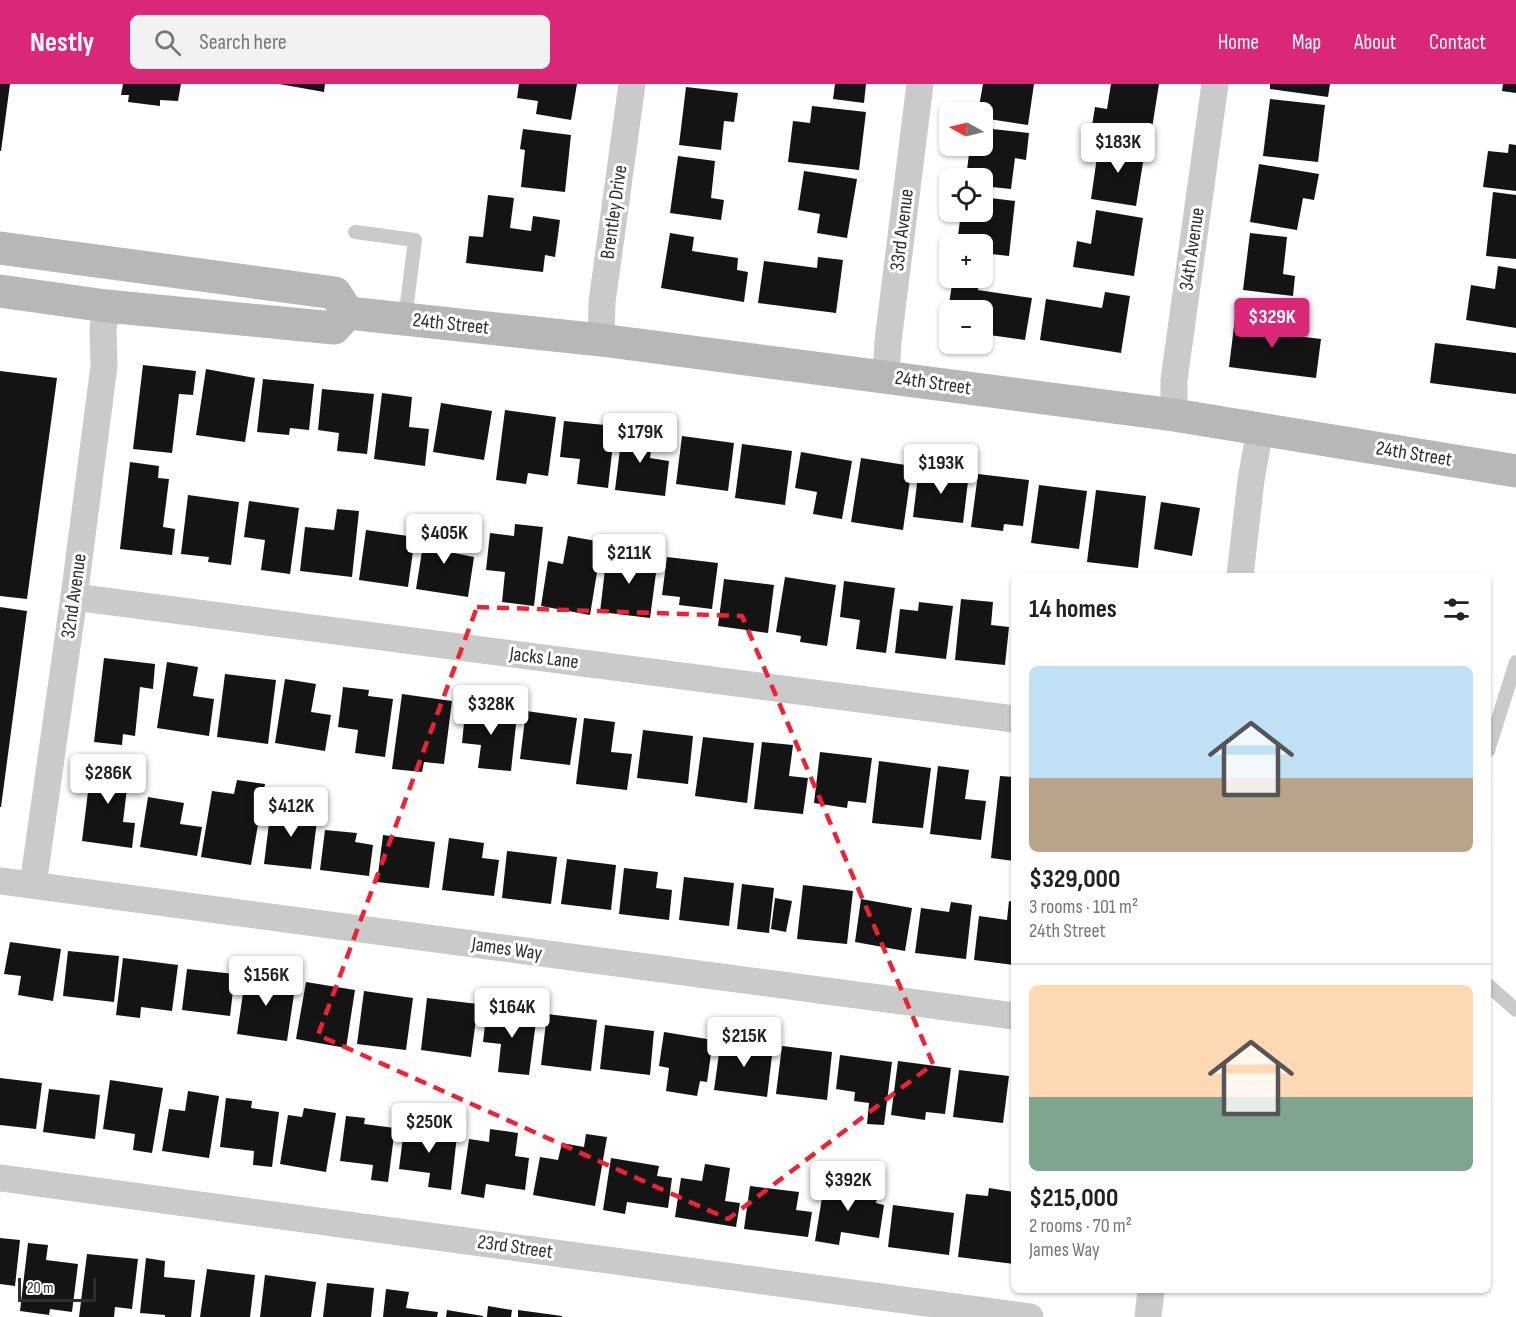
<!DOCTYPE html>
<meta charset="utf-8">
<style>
body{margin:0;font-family:"Sofia Sans Condensed",sans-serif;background:#f2f2f2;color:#222;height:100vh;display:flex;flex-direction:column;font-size:22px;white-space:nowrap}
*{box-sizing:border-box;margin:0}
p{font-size:20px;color:#767676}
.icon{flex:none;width:33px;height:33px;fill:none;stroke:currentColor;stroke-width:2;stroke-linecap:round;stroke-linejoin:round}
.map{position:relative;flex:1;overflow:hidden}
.panel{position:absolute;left:1011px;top:489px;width:480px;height:720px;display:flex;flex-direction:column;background:#fff;border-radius:9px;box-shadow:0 2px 4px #0004}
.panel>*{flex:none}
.needle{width:39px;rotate:278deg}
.buttons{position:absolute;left:939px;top:18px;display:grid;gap:12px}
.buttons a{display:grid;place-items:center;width:54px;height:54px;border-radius:9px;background:#fff;box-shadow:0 2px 4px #0004;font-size:30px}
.scale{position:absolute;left:18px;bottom:15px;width:78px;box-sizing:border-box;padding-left:6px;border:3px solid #2d2d2d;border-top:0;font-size:16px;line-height:21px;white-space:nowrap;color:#2d2d2d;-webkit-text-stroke:4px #fff;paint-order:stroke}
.price{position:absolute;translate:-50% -51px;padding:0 14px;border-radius:6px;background:#fff;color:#222;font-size:20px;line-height:39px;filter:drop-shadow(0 2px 3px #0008)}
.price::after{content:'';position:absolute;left:50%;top:36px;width:18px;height:14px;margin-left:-9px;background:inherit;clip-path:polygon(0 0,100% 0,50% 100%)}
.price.active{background:#db2777;color:#fff}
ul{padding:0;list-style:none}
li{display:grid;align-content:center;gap:12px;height:318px;padding:0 18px}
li+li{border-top:2px solid #e0e0e0}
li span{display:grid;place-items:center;height:186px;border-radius:9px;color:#555}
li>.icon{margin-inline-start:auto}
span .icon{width:108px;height:108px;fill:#fffc;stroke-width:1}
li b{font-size:26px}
h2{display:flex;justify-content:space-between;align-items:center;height:72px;padding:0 18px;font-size:26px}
header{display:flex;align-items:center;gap:36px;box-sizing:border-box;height:84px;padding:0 30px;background:#db2777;color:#fff}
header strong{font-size:28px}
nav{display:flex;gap:33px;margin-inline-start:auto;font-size:21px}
.search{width:420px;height:54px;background:#f2f2f2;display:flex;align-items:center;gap:15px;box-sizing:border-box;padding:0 21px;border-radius:9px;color:#767676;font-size:22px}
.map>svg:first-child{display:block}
.building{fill:#141414}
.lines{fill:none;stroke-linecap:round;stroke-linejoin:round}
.lane{stroke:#cacaca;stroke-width:14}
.street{stroke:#cacaca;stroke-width:27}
.secondary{stroke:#b7b7b7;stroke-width:33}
.marked{fill:none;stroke:#f12133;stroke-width:4.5;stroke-dasharray:12 8;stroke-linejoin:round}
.labels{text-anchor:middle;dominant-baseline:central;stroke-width:6;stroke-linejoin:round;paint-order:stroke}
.street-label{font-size:20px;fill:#2d2d2d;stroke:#fff}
</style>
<header>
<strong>Nestly</strong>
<div class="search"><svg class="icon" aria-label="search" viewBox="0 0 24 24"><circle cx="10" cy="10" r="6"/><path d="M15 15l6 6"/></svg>Search here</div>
<nav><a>Home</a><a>Map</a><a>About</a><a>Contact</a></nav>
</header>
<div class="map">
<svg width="1516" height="1233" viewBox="0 0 1516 1233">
<rect width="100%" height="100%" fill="#fff"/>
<g class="building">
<polygon points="0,0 10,0 1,67 0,67"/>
<polygon points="123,0 181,0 178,17 160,16 160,22 128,18 129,11 121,11"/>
<polygon points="279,0 325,0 324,8"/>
<polygon points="519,0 577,0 571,36 536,30 538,17 517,14"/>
<polygon points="835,0 866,0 864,19 833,15"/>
<polygon points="983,0 1034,0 1028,41 982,34 982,28 978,28"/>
<polygon points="1111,0 1159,0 1150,57 1091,48 1095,23 1107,25"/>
<polygon points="1270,0 1330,0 1328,13 1270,5"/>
<polygon points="1503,0 1516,0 1516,9 1502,7"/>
<polygon points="686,3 738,9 734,38 724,37 721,66 679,61"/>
<polygon points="1270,15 1325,21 1318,78 1263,72"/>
<polygon points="812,22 866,28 859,86 788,78 793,37 810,39"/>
<polygon points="982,44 1029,49 1026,76 1015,74 1011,105 982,102 982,94 966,94 970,62 982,62"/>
<polygon points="523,45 571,51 565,108 521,103 525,66 520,65"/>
<polygon points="1099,59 1145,66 1136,122 1091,115"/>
<polygon points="1509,60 1516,61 1516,107 1483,103 1488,67 1508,69"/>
<polygon points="678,72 715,77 711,114 724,116 721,136 670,129"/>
<polygon points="1259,80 1319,90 1314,116 1303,114 1297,146 1250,138"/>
<polygon points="804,87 857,95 847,154 817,149 820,130 798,126"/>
<polygon points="1493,108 1516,111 1516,175 1486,172"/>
<polygon points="488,111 514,114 510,144 531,147 533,132 560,136 555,173 545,171 543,188 466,179 469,152 483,153"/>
<polygon points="982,113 1015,117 1009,172 982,169 982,160 957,160 961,128 982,128"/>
<polygon points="1096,126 1143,134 1134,192 1073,183 1077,157 1091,160"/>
<polygon points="670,149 694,153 692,167 738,174 737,186 748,188 744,218 661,204"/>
<polygon points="1250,149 1287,153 1283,190 1295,192 1293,212 1243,206"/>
<polygon points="818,173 843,176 836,229 758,219 764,177 817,184"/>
<polygon points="1498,182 1516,185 1516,244 1466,236 1471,201 1495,205"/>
<polygon points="953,194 980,194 978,206 1032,214 1025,256 982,250 982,226 948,226"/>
<polygon points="1105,208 1130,212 1121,269 1040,256 1046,215 1102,224"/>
<polygon points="1236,226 1265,230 1263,248 1321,255 1316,294 1229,283"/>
<polygon points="1435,259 1516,269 1516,310 1430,299"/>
<polygon points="143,281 196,287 193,311 179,310 172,369 133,365"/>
<polygon points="206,285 255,294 245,358 196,351"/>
<polygon points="0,287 57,294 27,515 0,512"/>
<polygon points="263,295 314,300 309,346 290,344 289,351 257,348"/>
<polygon points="322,305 374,310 367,370 337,367 339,349 318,346"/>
<polygon points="382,309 412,313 409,343 429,345 425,382 374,375"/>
<polygon points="441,319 492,327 484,376 433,368"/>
<polygon points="505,326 556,333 548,392 528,389 526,400 496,396"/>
<polygon points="564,337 615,342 608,404 577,400 580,375 560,373"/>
<polygon points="623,341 654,345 650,374 669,377 665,412 615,406"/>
<polygon points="682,352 734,359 728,407 676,400"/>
<polygon points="742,360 792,367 785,421 735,414"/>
<polygon points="801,368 852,377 842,435 813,430 817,408 795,404"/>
<polygon points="861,374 912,382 903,446 851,438"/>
<polygon points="130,378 159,382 158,394 169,395 163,443 175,445 172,471 120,465"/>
<polygon points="919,383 969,389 963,439 913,433"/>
<polygon points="978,390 1029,396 1023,442 1004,440 1003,447 971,443"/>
<polygon points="1039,401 1087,407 1079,465 1031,459"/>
<polygon points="1096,406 1146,412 1138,484 1087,478"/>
<polygon points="188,411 239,418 231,481 208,478 209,473 181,470"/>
<polygon points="249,417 299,424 290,490 261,486 265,456 244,453"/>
<polygon points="1161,418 1200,424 1192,472 1154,465"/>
<polygon points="337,425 359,427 352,493 300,487 305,443 334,446"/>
<polygon points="515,440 543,443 534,522 502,518 505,488 486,486 490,449 514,452"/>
<polygon points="426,442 457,447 454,469 474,473 468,513 416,505"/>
<polygon points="366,446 415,453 408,503 359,496"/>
<polygon points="568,452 602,458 590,531 541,522 548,477 563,480"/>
<polygon points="607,468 658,474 650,534 600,528"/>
<polygon points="667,473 718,479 712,525 679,521 680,513 662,511"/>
<polygon points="785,493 836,501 827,562 800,558 801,552 776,548"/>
<polygon points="724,495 774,501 768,549 718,542"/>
<polygon points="844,497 895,504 886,569 856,565 860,536 840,533"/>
<polygon points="961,515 993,518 991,541 1009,543 1005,581 955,576"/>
<polygon points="919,518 953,522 946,575 895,569 900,525 918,527"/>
<polygon points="0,523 27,527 1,723 0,723"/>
<polygon points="104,574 155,580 153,605 140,603 135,652 123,650 122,661 94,658"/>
<polygon points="167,578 198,583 193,612 214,615 209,652 157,644"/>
<polygon points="225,590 276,596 268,660 217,653"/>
<polygon points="285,595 316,600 311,628 331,631 325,667 275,659"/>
<polygon points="343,603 369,606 368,612 393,615 385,673 355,669 358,646 338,643"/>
<polygon points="402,610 452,617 444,680 424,678 422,688 392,685"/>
<polygon points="466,619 493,622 492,628 517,631 511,687 478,684 481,661 462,659"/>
<polygon points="526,627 577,634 570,681 520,675"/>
<polygon points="584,634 615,638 611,668 632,670 627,706 576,700"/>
<polygon points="643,646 693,652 688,700 637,694"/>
<polygon points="703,653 754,659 747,719 695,712"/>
<polygon points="762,658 793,661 789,692 808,694 803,730 754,725"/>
<polygon points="820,668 872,674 866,719 848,717 847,724 814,719"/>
<polygon points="92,675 130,679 123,738 135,739 132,764 82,757"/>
<polygon points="879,677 931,684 923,744 872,739"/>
<polygon points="938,682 969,686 965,715 986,717 981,756 930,750"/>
<polygon points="1000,692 1014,693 1014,777 991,774"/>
<polygon points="237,696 265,700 251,781 201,773 212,707 234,710"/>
<polygon points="148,713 184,719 180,740 202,743 197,772 140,763"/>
<polygon points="271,723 318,728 311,785 264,780"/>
<polygon points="325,746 357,749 355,758 373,761 369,792 320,786"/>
<polygon points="383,751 435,758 429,804 377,798"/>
<polygon points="449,754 484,759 482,774 499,776 494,812 442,806"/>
<polygon points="507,767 557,773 551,820 502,814"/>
<polygon points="567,775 616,781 611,826 561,820"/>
<polygon points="624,784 658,788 656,804 672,806 669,836 619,830"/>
<polygon points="684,793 734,799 729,842 679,836"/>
<polygon points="742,800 774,804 769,849 737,845"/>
<polygon points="803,801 853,807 847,860 797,855"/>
<polygon points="775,814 792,817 786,848 771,845"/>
<polygon points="861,815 912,824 905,867 855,858"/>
<polygon points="1009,817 1014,818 1014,881 974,876 979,832 1007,836"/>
<polygon points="951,818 972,821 966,875 915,869 921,824 949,828"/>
<polygon points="10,858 61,865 53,917 18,911 21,892 4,890"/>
<polygon points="68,867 119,872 114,918 63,912"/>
<polygon points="123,874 178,881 172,927 141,923 140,934 116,931"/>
<polygon points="187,885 235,890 230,932 182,926"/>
<polygon points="246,889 296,897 287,957 237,950"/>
<polygon points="306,898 355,906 346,964 296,955"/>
<polygon points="364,907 413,914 406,966 357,960"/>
<polygon points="427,914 478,920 471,973 421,966"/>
<polygon points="487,924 537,930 529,991 498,988 501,960 483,958"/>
<polygon points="547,930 597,936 591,987 541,981"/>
<polygon points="605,941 654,947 650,991 600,985"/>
<polygon points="664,948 713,956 707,998 700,997 697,1012 666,1007 669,984 659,982"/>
<polygon points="721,955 773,963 767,1013 714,1006"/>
<polygon points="782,962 832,968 827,1016 776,1010"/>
<polygon points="840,971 892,978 884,1041 867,1040 869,1019 854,1017 855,1008 836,1005"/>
<polygon points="898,977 951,984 945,1030 926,1028 925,1036 891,1031"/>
<polygon points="959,986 1009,992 1003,1039 953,1033"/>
<polygon points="0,994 42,999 36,1045 0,1041"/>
<polygon points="110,996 163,1004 152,1069 133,1066 135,1050 103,1045"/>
<polygon points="49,1005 100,1011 95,1055 43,1048"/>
<polygon points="188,1007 219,1012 209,1074 162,1067 169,1025 185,1027"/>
<polygon points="226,1014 252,1017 251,1024 279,1028 272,1083 253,1081 254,1067 220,1063"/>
<polygon points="304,1024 336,1029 326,1088 280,1080 288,1031 302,1033"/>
<polygon points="346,1032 365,1034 364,1040 395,1044 388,1098 371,1096 373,1081 340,1077"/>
<polygon points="405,1037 431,1040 430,1048 457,1051 451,1106 428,1103 430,1089 399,1085"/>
<polygon points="490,1045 518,1049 515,1072 529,1074 525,1106 486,1100 484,1114 461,1110 469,1055 489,1058"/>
<polygon points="586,1050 607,1053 595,1122 533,1111 540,1073 558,1076 562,1059 584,1063"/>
<polygon points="611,1074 659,1082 657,1092 672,1094 668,1124 627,1118 625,1130 603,1126"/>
<polygon points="705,1080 730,1084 725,1117 740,1119 736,1143 675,1133 681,1094 702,1097"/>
<polygon points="825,1095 879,1104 876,1119 884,1121 879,1154 841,1148 839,1161 815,1157"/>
<polygon points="750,1102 799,1108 796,1126 812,1128 808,1153 744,1145"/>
<polygon points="989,1104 1014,1108 1014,1180 958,1173 966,1110 988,1112"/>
<polygon points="893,1121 954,1129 949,1171 888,1163"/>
<polygon points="0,1154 20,1156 15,1202 0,1200"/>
<polygon points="28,1159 48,1161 46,1176 78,1180 72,1228 50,1225 49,1231 20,1227"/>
<polygon points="87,1170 138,1175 132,1225 115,1223 114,1233 79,1233"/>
<polygon points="146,1174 165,1177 164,1193 195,1196 191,1233 165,1233 165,1231 140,1229"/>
<polygon points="207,1185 255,1191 250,1233 200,1233"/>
<polygon points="265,1191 316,1198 311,1233 260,1233"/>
<polygon points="327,1199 374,1204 371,1233 323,1233"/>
<polygon points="386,1205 409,1208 406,1224 438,1228 437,1233 383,1233"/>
<polygon points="488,1222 512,1226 511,1233 487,1233"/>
<polygon points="447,1226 483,1232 483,1233 446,1233"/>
<polygon points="518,1226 562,1232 562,1233 518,1233"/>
</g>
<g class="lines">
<g class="lane">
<polyline points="355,148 415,156 405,235"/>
<polyline points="1488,667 1516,578"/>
<polyline points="1488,901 1516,926"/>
</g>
<g class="street">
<polyline points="601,256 602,218 632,0"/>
<polyline points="886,293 888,257 920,0"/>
<polyline points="1174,331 1174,296 1215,0"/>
<polyline points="1240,492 1251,396 1260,346"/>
<polyline points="74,513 1014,635"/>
<polyline points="0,797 1014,932"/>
<polyline points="33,801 74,513 104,282 103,246 106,222"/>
<polyline points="0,1094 1030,1233"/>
<polyline points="1148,1233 1151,1206"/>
</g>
<g class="secondary">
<polyline points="0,164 335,209 348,229"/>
<polyline points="0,207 106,222 334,244 348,229"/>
<polyline points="348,229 601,256 1174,331 1516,387"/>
</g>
</g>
<path class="marked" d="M477,523L742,532L933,980L728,1135L318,951Z"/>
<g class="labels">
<g class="street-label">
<text transform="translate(614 128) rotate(-82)">Brentley Drive</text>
<text transform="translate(902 146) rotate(-83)">33rd Avenue</text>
<text transform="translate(1192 165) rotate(-82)">34th Avenue</text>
<text transform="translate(451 240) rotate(6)">24th Street</text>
<text transform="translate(933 299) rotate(8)">24th Street</text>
<text transform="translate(1414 370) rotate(9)">24th Street</text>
<text transform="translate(74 512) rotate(-82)">32nd Avenue</text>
<text transform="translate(544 574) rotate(7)">Jacks Lane</text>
<text transform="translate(507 865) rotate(8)">James Way</text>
<text transform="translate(515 1163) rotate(8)">23rd Street</text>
</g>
</g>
</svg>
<div class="buttons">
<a><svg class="needle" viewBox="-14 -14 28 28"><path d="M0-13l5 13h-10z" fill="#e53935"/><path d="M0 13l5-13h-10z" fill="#767676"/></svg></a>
<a><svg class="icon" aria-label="locate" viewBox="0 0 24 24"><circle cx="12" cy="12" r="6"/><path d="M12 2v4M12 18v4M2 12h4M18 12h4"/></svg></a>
<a>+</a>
<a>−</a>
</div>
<div class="scale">20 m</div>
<b class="price" style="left:1118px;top:90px">$183K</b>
<b class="price active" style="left:1272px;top:265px">$329K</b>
<b class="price" style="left:640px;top:380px">$179K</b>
<b class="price" style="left:941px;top:411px">$193K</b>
<b class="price" style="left:444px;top:481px">$405K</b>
<b class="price" style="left:629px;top:501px">$211K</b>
<b class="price" style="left:491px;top:652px">$328K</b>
<b class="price" style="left:108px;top:721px">$286K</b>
<b class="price" style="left:291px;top:754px">$412K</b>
<b class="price" style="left:266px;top:923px">$156K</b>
<b class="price" style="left:512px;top:955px">$164K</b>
<b class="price" style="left:744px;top:984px">$215K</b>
<b class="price" style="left:429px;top:1070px">$250K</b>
<b class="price" style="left:848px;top:1128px">$392K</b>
<section class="panel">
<h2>14 homes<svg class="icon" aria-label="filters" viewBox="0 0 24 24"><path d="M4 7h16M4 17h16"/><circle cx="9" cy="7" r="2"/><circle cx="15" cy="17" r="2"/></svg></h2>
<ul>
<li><span style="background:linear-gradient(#bfe0f5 60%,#b9a48a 0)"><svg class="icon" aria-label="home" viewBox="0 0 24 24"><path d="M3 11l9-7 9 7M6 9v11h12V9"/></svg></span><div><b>$329,000</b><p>3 rooms · 101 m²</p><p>24th Street</p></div></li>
<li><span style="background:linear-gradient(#ffd9b3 60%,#7fa58c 0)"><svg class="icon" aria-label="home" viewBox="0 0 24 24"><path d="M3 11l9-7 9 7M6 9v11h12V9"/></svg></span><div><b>$215,000</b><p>2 rooms · 70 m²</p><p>James Way</p></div></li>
</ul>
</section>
</div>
